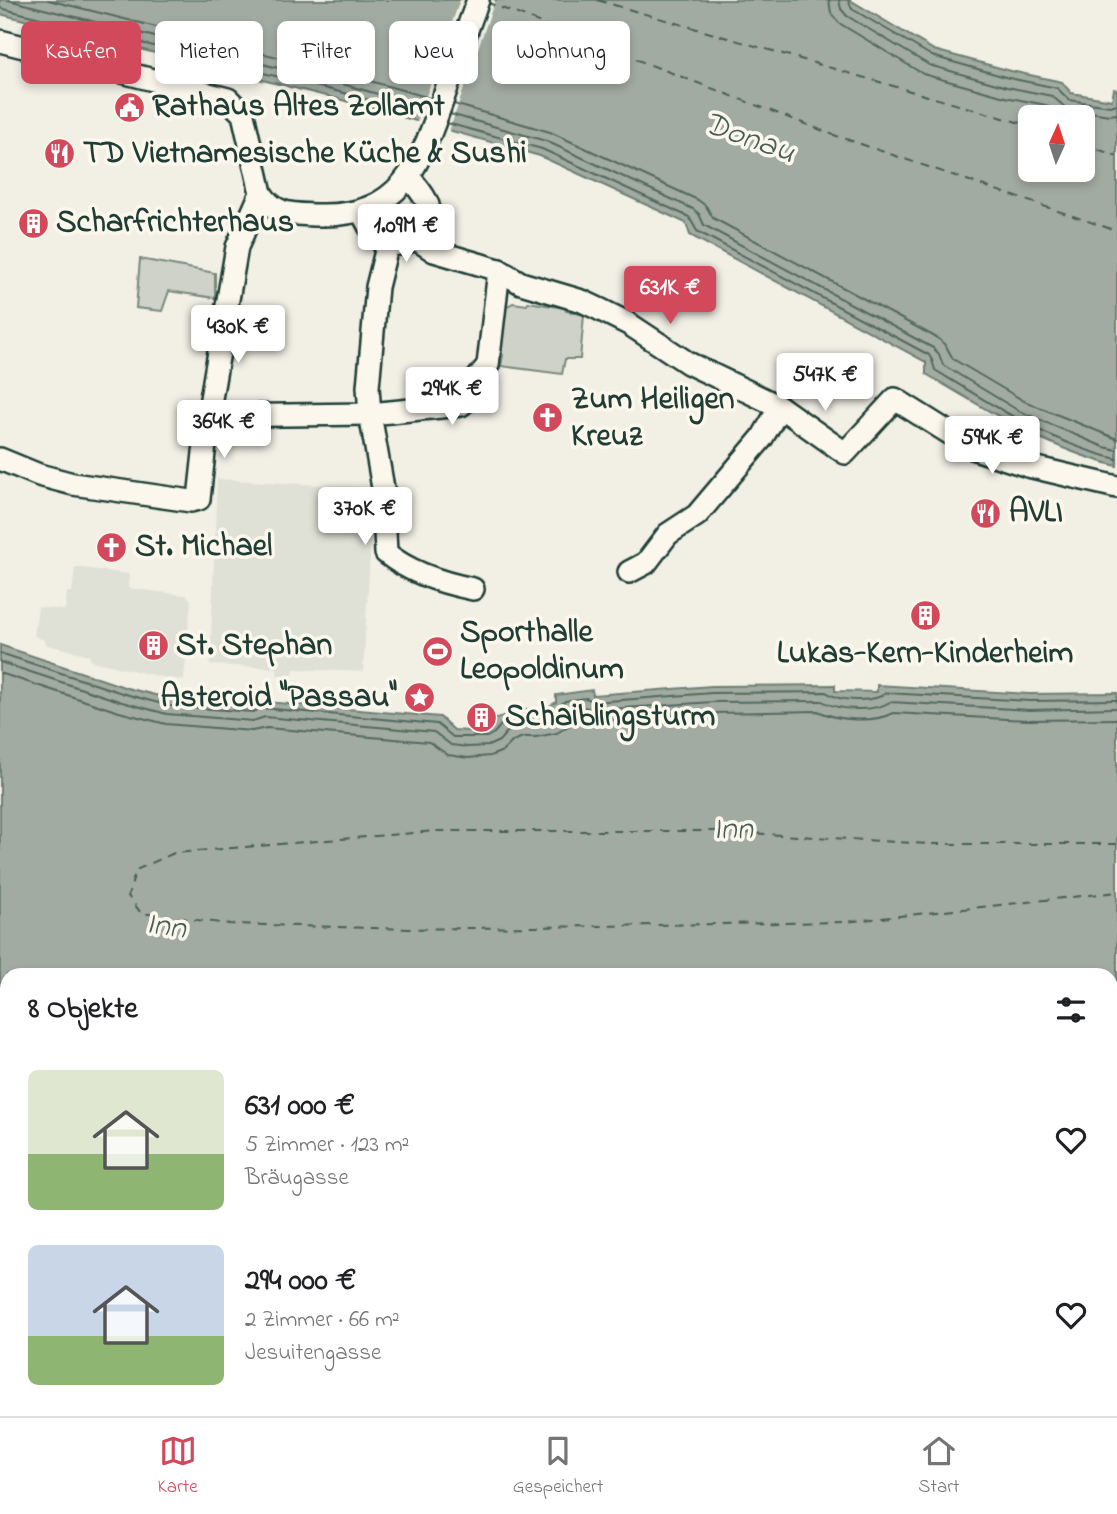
<!DOCTYPE html>
<html lang="de">
<meta charset="utf-8">
<style>
body{margin:0;font-family:"Indie Flower",sans-serif;background:#f2f2f2;color:#202124;height:100vh;display:flex;flex-direction:column;font-size:26px;white-space:nowrap}
*{box-sizing:border-box;margin:0}
p{font-size:23px;color:#757577}
.icon{flex:none;width:38px;height:38px;fill:none;stroke:currentColor;stroke-width:2;stroke-linecap:round;stroke-linejoin:round}
.map{position:relative;flex:1;overflow:hidden}
.details{position:absolute;left:0px;top:968px;width:1118px;height:450px;display:flex;flex-direction:column;background:#fff;border-radius:21px 21px 0 0;box-shadow:0 4px 10px #0003}
.details>*{flex:none}
.top-card{position:absolute;left:21px;top:21px;width:700px;height:63px;display:flex;gap:14px}
.needle{width:46px;rotate:3deg}
.controls{position:absolute;left:1018px;top:105px;display:grid;gap:14px}
.controls a{display:grid;place-items:center;width:77px;height:77px;border-radius:10px;background:#fff;box-shadow:0 4px 10px #0003;font-size:35px}
.price{position:absolute;translate:-50% -60px;padding:0 16px;border-radius:7px;background:#fff;color:#222;font-size:23px;line-height:46px;filter:drop-shadow(0 2px 4px #0008)}
.price::after{content:'';position:absolute;left:50%;top:42px;width:21px;height:16px;margin-left:-10px;background:inherit;clip-path:polygon(0 0,100% 0,50% 100%)}
.price.active{background:#d1495b;color:#fff}
ul{padding:0;list-style:none}
li{display:flex;align-items:center;gap:21px;height:175px;padding:0 28px}
li span{display:grid;place-items:center;flex:none;width:196px;height:140px;border-radius:10px;color:#555}
li>.icon{margin-inline-start:auto}
span .icon{width:84px;height:84px;fill:#fffc;stroke-width:1}
li b{font-size:30px}
h2{display:flex;justify-content:space-between;align-items:center;height:84px;padding:0 28px;font-size:30px}
.tag{padding:0 24px;border-radius:10px;background:#fff;box-shadow:0 4px 10px #0003;font-size:24px;line-height:63px}
.tag.active{background:#d1495b;color:#fff}
.dock{display:flex;justify-content:space-around;align-items:center;height:98px;border-top:2px solid #e0e0e0;background:#fff;font-size:19px;color:#757577}
.dock a{display:grid;justify-items:center;gap:4px}
.dock .active{color:#d1495b}
.map>svg:first-child{display:block}
.built{fill:#e0e1d6}
.green{fill:#cfd2c8;stroke:#77887e;stroke-width:2}
.water{fill:#a2aba1;stroke:#6e7f75;stroke-width:2;fill-rule:evenodd}
.pier{fill:#f2f0e5}
.lines{fill:none;stroke-linecap:round;stroke-linejoin:round}
.shore{stroke:#536960;stroke-width:2}
.stream{stroke:#6e7f75;stroke-width:5}
.ferry{stroke:#465e55;stroke-width:2;stroke-dasharray:9 7;stroke-linecap:butt}
.minor-casing{stroke:#1f3d34;stroke-width:26}
.secondary-casing{stroke:#1f3d34;stroke-width:35}
.primary-casing{stroke:#1f3d34;stroke-width:38}
.minor{stroke:#fbf7ec;stroke-width:21}
.secondary{stroke:#fbf7ec;stroke-width:30}
.primary{stroke:#fbf7ec;stroke-width:33}
.rail-casing{stroke:#1f3d34;stroke-width:8}
.rail{stroke:#fbf7ec;stroke-width:5;stroke-dasharray:16;stroke-linecap:butt}
.labels{text-anchor:middle;dominant-baseline:central;stroke-width:7;stroke-linejoin:round;paint-order:stroke}
.poi-label{font-size:32px;font-weight:bold;fill:#1f3d34;stroke:#fbf7ec;text-anchor:start}
.water-label{font-size:33px;font-style:italic;fill:#465e55;stroke:#fbf7ec}
</style>
<div class="map">
<svg width="1117" height="1416" viewBox="0 0 1117 1416">
<rect width="100%" height="100%" fill="#f2f0e5"/>
<filter id="ink" filterUnits="userSpaceOnUse"><feTurbulence type="fractalNoise" baseFrequency=".0143" numOctaves="2"/><feDisplacementMap in="SourceGraphic" scale="14" xChannelSelector="R" yChannelSelector="G"/><feConvolveMatrix kernelMatrix="1 2 1 2 8 2 1 2 1" color-interpolation-filters="sRGB"/></filter>
<g filter="url(#ink)">
<g class="built">
<polygon points="217,479 374,488 363,672 294,669 293,675 277,675 277,668 210,665"/>
<polygon points="75,567 129,574 128,588 186,595 191,600 184,680 166,678 91,661 89,655 47,645 44,640 34,636 38,607 65,610 67,592 72,592"/>
</g>
<g class="green">
<polygon points="140,259 215,273 215,298 169,291 162,311 136,308"/>
<polygon points="528,302 565,308 566,311 584,315 580,359 565,359 562,374 501,366 503,355 498,349 504,308 513,303 527,305"/>
</g>
<g class="water">
<path d="M0,0H850L934,50L1011,71L1062,82L1071,93L1112,100L1114,89L1117,90V466C1048,449 987,410 926,374V362L690,235L686,223L540,156L342,100L0,14ZM1031,117H1083V170H1031Z"/>
<path d="M0,645L127,688L171,699L255,705V701L440,717L454,730L469,731L487,730L492,726L495,719C503,717 510,712 517,710C533,706 537,715 556,702V695L592,690L593,695L712,686L835,685V691L877,692V685L1029,694L1117,693V1225L1111,1224V975H7V1145L0,1143Z"/>
</g>
<polygon class="pier" points="460,0 495,0 448,134 416,125"/>
<g class="lines">
<g class="shore">
<polyline points="8,0 346,85 427,108"/>
<polyline points="48,0 349,75 430,98"/>
<polyline points="829,0 831,13 839,23 923,74 1005,97 1046,105 1061,117"/>
<polyline points="839,0 841,9 847,16 929,65 1007,87 1052,96 1066,108 1109,115 1117,114"/>
<polyline points="848,0 852,9 932,56 1009,78 1057,88 1069,100 1110,106 1117,104"/>
<polyline points="0,8 344,93 424,116"/>
<polyline points="454,104 550,132 698,200 706,206 713,218 939,339 946,346 953,359 1024,401 1117,439"/>
<polyline points="450,114 546,141 693,209 699,214 704,225 933,348 939,354 943,365 1019,411 1104,447 1117,450"/>
<path d="M447,123L542,149L689,217L697,231L929,355L932,360L935,370C992,405 1051,443 1117,459"/>
<path d="M0,653L125,694L170,706L253,712L262,708L437,724L453,737H487L494,733L501,725L519,717L532,718L551,714L565,701L586,698L595,702L712,693L826,692C839,702 874,703 886,693L1029,701L1117,700"/>
<path d="M0,662L122,702L167,714L253,721L265,717L434,732L451,745L468,747L488,746L499,741L507,732L521,726L535,727L555,722L571,709L583,707L595,710L713,702L822,701C839,711 874,712 890,702L1029,710L1117,708"/>
<path d="M0,673L119,712L166,724L252,731L267,728L429,742L448,755L468,758L490,756L503,751L513,741L523,737H536L557,733L581,718L596,721L713,713L818,711C838,721 874,723 893,713L1028,720L1117,719"/>
</g>
<polyline class="stream" points="738,1416 742,1410"/>
<g class="ferry">
<polyline points="597,0 1031,126"/>
<polyline points="486,2 834,135 1117,231"/>
<polyline points="1083,144 1117,156"/>
<polyline points="1117,844 930,844 716,831 436,831 174,853 136,870 128,896 141,913 229,924 409,929 845,922 1117,892"/>
</g>
<defs>
<g id="minor">
<path d="M0,41L228,99L243,114L261,193C275,216 293,214 317,215C402,218 420,164 444,96C455,64 466,32 478,0"/>
<path d="M361,211C366,219 371,233 379,239C401,255 436,232 428,205C425,195 416,186 409,177"/>
<polyline points="416,239 434,251 499,270 521,283 582,301 599,309 629,324 688,363 780,407 845,453 895,399 975,449 1028,466 1117,487"/>
<path d="M388,243L377,287L368,387L370,414L383,488L386,553C410,573 443,583 473,589"/>
<polyline points="208,416 370,414 461,405 467,400 477,379 488,365 499,270"/>
<polyline points="0,459 39,475 73,484 191,501 199,499 208,416 237,247 261,193"/>
<polyline points="629,572 646,563 668,534 697,515 762,438 780,407"/>
</g>
<polyline id="secondary" points="46,1416 47,1410"/>
<g id="primary">
<polyline points="0,1371 7,1372"/>
<polyline points="455,1410 493,1416"/>
</g>
</defs>
<use href="#minor" class="minor-casing"/>
<use href="#secondary" class="secondary-casing"/>
<use href="#primary" class="primary-casing"/>
<use href="#minor" class="minor"/>
<use href="#secondary" class="secondary"/>
<use href="#primary" class="primary"/>
<defs>
<g id="rail">
<polyline points="0,1183 7,1183"/>
<polyline points="1111,1271 1117,1271"/>
</g>
</defs>
<use href="#rail" class="rail-casing"/>
<use href="#rail" class="rail"/>
</g>
</g>
<defs>
<symbol id="civic-disc" viewBox="-11 -11 22 22"><circle r="9.5" fill="#d1495b" stroke="#fbf7ec"/><path d="M-.6-6.5H3V-4.5H.6V-3L4-1V1h2V6H-6V1h2V-1L-.6-3ZM-1.2 2.5V6h2.4V2.5Z" fill="#fff"/></symbol>
<symbol id="restaurant-disc" viewBox="-11 -11 22 22"><circle r="9.5" fill="#d1495b" stroke="#fbf7ec"/><path d="M-5-6h1v4h1v-4h1v4h1v-4h1v5L-1.5 .5V6h-2V.5L-5-1ZM5-6V6H3V1.5H1.5Q1.5-4 5-6Z" fill="#fff"/></symbol>
<symbol id="building-disc" viewBox="-11 -11 22 22"><circle r="9.5" fill="#d1495b" stroke="#fbf7ec"/><path d="M-4-6H4V6H1V3H-1V6H-4ZM-2.5-4.3h1.7v1.8h-1.7ZM.8-4.3h1.7v1.8H.8ZM-2.5-1h1.7V.8h-1.7ZM.8-1h1.7V.8H.8Z" fill="#fff"/></symbol>
<symbol id="church-disc" viewBox="-11 -11 22 22"><circle r="9.5" fill="#d1495b" stroke="#fbf7ec"/><path d="M-1.2-6h2.4v3.5h3.3v2.4h-3.3V6h-2.4V-.1h-3.3v-2.4h3.3Z" fill="#fff"/></symbol>
<symbol id="stadium-disc" viewBox="-11 -11 22 22"><circle r="9.5" fill="#d1495b" stroke="#fbf7ec"/><path d="M0-5a6.5 5 0 1 0 0 10a6.5 5 0 1 0 0-10ZM-3.5-1.8h7v3.6h-7Z" fill="#fff"/></symbol>
<symbol id="sight-disc" viewBox="-11 -11 22 22"><circle r="9.5" fill="#d1495b" stroke="#fbf7ec"/><path d="M0-6L1.8-2.2L6-1.7L2.9 1.2L3.7 5.4L0 3.3L-3.7 5.4L-2.9 1.2L-6-1.7L-1.8-2.2Z" fill="#fff"/></symbol>
</defs>
<g fill-rule="evenodd">
<use href="#civic-disc" x="112" y="90" width="35" height="35"/>
<use href="#restaurant-disc" x="42" y="136" width="35" height="35"/>
<use href="#building-disc" x="16" y="206" width="35" height="35"/>
<use href="#church-disc" x="530" y="400" width="35" height="35"/>
<use href="#restaurant-disc" x="968" y="496" width="35" height="35"/>
<use href="#church-disc" x="94" y="530" width="35" height="35"/>
<use href="#building-disc" x="908" y="598" width="35" height="35"/>
<use href="#building-disc" x="136" y="628" width="35" height="35"/>
<use href="#stadium-disc" x="420" y="634" width="35" height="35"/>
<use href="#sight-disc" x="402" y="680" width="35" height="35"/>
<use href="#building-disc" x="464" y="700" width="35" height="35"/>
</g>
<g class="labels">
<g class="poi-label">
<text x="152" y="107">Rathaus Altes Zollamt</text>
<text x="83" y="154">TD Vietnamesische Küche &amp; Sushi</text>
<text x="56" y="223">Scharfrichterhaus</text>
<text x="571" y="400">Zum Heiligen<tspan x="571" dy="37">Kreuz</tspan></text>
<text x="1009" y="513">AVLI</text>
<text x="135" y="547">St. Michael</text>
<text x="460" y="633">Sporthalle<tspan x="460" dy="37">Leopoldinum</tspan></text>
<text x="176" y="646">St. Stephan</text>
<text x="925" y="654" text-anchor="middle">Lukas-Kern-Kinderheim</text>
<text x="397" y="698" text-anchor="end">Asteroid "Passau"</text>
<text x="505" y="717">Schaiblingsturm</text>
</g>
<g class="water-label">
<text transform="translate(749 139) rotate(20)">Donau</text>
<text x="733" y="830">Inn</text>
<text transform="translate(166 927) rotate(9)">Inn</text>
</g>
</g>
</svg>
<div class="controls">
<a><svg class="needle" viewBox="-14 -14 28 28"><path d="M0-13l5 13h-10z" fill="#e53935"/><path d="M0 13l5-13h-10z" fill="#757577"/></svg></a>
</div>
<b class="price" style="left:406px;top:264px">1.09M €</b>
<b class="price active" style="left:670px;top:326px">631K €</b>
<b class="price" style="left:238px;top:365px">430K €</b>
<b class="price" style="left:825px;top:413px">547K €</b>
<b class="price" style="left:452px;top:427px">294K €</b>
<b class="price" style="left:224px;top:460px">364K €</b>
<b class="price" style="left:992px;top:476px">594K €</b>
<b class="price" style="left:365px;top:547px">370K €</b>
<div class="top-card">
<a class="tag active">Kaufen</a>
<a class="tag">Mieten</a>
<a class="tag">Filter</a>
<a class="tag">Neu</a>
<a class="tag">Wohnung</a>
</div>
<section class="details">
<h2>8 Objekte<svg class="icon" aria-label="filters" viewBox="0 0 24 24"><path d="M4 7h16M4 17h16"/><circle cx="9" cy="7" r="2"/><circle cx="15" cy="17" r="2"/></svg></h2>
<ul>
<li><span style="background:linear-gradient(#dfe7d0 60%,#8fb573 0)"><svg class="icon" aria-label="home" viewBox="0 0 24 24"><path d="M3 11l9-7 9 7M6 9v11h12V9"/></svg></span><div><b>631 000 €</b><p>5 Zimmer · 123 m²</p><p>Bräugasse</p></div><svg class="icon" aria-label="heart" viewBox="0 0 24 24"><path d="M12 20l-8-8c-3-5 5-10 8-4 3-6 11-1 8 4z"/></svg></li>
<li><span style="background:linear-gradient(#c9d6e8 65%,#8fb573 0)"><svg class="icon" aria-label="home" viewBox="0 0 24 24"><path d="M3 11l9-7 9 7M6 9v11h12V9"/></svg></span><div><b>294 000 €</b><p>2 Zimmer · 66 m²</p><p>Jesuitengasse</p></div><svg class="icon" aria-label="heart" viewBox="0 0 24 24"><path d="M12 20l-8-8c-3-5 5-10 8-4 3-6 11-1 8 4z"/></svg></li>
</ul>
</section>
</div>
<nav class="dock">
<a class="active"><svg class="icon" aria-label="map" viewBox="0 0 24 24"><path d="M3 6l6-2 6 2 6-2v14l-6 2-6-2-6 2zM9 4v14M15 6v14"/></svg>Karte</a>
<a><svg class="icon" aria-label="saved" viewBox="0 0 24 24"><path d="M7 4h10v16l-5-4-5 4z"/></svg>Gespeichert</a>
<a><svg class="icon" aria-label="home" viewBox="0 0 24 24"><path d="M3 11l9-7 9 7M6 9v11h12V9"/></svg>Start</a>
</nav>
